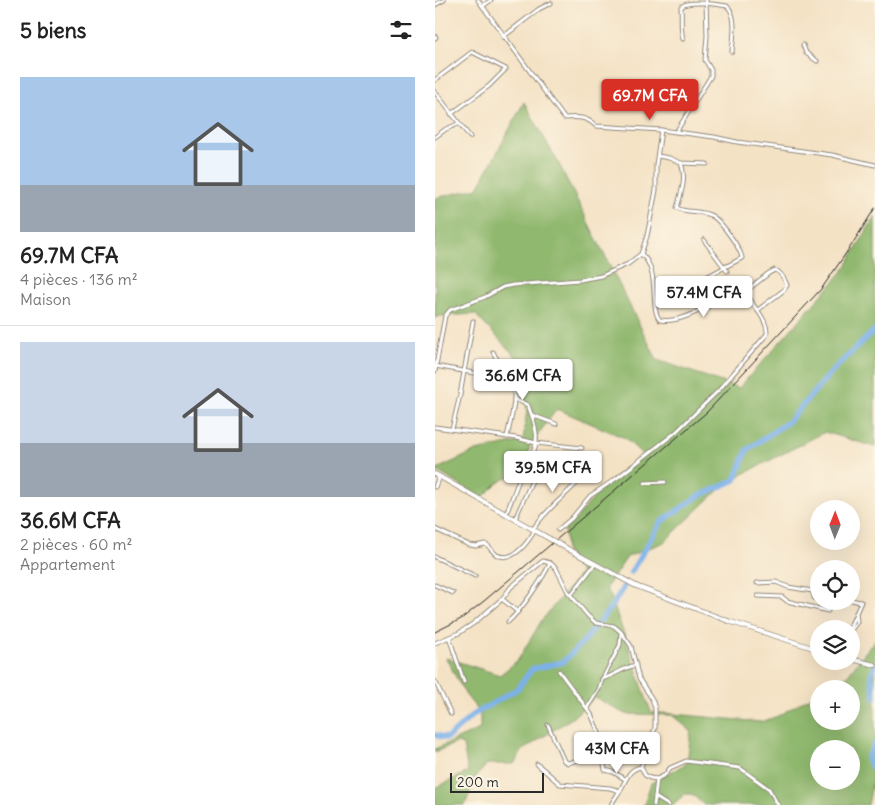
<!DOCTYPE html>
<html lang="fr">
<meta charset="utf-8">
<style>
body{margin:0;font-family:Delius,sans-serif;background:#f2f2f2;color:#222;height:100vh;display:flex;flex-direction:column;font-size:19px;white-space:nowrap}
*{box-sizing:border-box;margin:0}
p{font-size:16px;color:#767676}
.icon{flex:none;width:28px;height:28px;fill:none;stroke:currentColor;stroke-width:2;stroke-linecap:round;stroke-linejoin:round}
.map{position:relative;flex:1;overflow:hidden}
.side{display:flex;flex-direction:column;background:#fff;width:435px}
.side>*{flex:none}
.needle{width:32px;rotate:1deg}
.buttons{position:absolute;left:375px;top:500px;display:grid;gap:10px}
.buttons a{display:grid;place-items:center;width:50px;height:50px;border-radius:50%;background:#fff;box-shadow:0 5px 20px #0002;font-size:25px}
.scale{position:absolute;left:15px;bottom:12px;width:94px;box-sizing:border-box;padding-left:5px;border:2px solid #2b2b2b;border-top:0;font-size:14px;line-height:18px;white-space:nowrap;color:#2b2b2b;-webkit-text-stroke:4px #fcf5e5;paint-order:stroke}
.price{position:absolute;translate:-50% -42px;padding:0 11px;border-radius:5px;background:#fff;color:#222;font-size:16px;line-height:32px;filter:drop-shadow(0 1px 2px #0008)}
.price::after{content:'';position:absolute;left:50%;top:30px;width:15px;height:11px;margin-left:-8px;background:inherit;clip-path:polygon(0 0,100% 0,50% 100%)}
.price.active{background:#d93025;color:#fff}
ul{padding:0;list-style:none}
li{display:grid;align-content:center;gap:10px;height:265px;padding:0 20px}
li+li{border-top:1px solid #e0e0e0}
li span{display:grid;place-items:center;height:155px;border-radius:0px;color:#555}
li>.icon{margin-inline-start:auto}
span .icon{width:90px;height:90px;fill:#fffc;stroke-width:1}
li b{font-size:21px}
h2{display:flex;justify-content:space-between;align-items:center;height:60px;padding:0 20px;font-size:21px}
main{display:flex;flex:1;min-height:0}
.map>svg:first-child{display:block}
.forest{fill:#90b86e;stroke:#5e724c;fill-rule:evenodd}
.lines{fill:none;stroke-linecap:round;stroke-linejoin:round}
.river{stroke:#7cb1ea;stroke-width:5.5}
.minor-casing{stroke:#908678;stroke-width:5}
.tertiary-casing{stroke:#908678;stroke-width:5.5}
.minor{stroke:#fff;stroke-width:3}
.tertiary{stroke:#fff;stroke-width:4}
.rail{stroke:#2b2b2b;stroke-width:1}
.tertiary-bridge-casing{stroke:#908678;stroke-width:5.5;stroke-linecap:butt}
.tertiary-bridge{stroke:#fff;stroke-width:4}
</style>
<main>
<section class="side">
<h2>5 biens<svg class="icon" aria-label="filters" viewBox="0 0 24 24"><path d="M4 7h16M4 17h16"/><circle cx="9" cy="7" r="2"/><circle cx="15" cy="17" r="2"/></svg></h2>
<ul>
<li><span style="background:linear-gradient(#a9c7e8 70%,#9aa5b1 0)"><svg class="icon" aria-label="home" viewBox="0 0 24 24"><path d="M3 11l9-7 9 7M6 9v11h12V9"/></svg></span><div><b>69.7M CFA</b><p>4 pièces · 136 m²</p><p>Maison</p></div></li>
<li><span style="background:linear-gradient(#c9d6e8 65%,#9aa5b1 0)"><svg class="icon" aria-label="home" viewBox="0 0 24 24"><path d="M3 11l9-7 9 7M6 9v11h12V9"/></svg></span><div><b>36.6M CFA</b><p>2 pièces · 60 m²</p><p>Appartement</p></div></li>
</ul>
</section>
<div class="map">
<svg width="440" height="805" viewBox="0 0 440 805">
<rect width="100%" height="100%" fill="#fcf5e5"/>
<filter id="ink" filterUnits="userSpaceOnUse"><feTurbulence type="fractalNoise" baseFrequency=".02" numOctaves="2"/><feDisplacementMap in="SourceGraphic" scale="10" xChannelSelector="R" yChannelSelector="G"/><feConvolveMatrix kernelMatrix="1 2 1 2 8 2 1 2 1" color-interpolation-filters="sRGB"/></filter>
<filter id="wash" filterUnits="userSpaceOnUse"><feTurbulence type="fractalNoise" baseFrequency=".0096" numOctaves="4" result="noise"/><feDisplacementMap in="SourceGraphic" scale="20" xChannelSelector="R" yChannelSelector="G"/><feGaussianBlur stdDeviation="1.12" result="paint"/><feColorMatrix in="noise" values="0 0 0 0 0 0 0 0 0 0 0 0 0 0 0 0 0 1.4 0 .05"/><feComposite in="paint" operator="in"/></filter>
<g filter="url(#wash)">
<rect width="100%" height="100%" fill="#f4e2c5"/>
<path class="forest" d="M89,102L124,164L222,360L304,388L409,270L440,216V447L390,432L291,483L229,542L192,557L171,588L176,597L216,712L326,722L343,716L384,692V721H416V689H390L411,677L440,640V768L433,805H269L257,794H250L237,805H209L216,783L252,763L256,731L237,715L190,714L160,697L137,718L88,750L79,764H52L41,777L30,805H0V788L33,772L28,745L22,743L0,752V749L45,729V713L30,694L11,658L65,675L83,660L107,620L146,573L131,552L130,530C144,518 153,503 166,490C179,477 194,466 208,455L190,438L122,409L95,445L92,459L86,470L61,484L47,498L0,470L41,451L88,441L92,410L82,358L40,314L6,316L0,318V198L43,188ZM384,749H416V781H384Z"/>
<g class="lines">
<g class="river">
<polyline points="196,572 226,522 262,497 300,480 312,450 354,421 399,369 440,330"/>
<polyline points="440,666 436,675 440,698"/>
<polyline points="0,735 12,738 38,715 82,689 97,669 128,662 150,640 179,603 189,586"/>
<polyline points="440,744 432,758 435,764 440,770"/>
</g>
</g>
</g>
<g filter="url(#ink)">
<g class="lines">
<defs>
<g id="minor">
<path d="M43,0L129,118C142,117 151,116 161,126L226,130L279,137L302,142L397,155L440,165"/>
<polyline points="0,5 9,0"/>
<polyline points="48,6 56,0"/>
<polyline points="68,37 104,9 116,3"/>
<polyline points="0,38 1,37"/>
<path d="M248,39C245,28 247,19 246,7C253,0 281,4 292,6C303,16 298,38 297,52"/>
<polyline points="368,45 371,53 382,61"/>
<polyline points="0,80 37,52 71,69 54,86 16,114"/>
<polyline points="0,92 35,137"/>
<polyline points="241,132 276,76 276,70 270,60 272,36 271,0"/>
<polyline points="0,137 11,129 23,124"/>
<polyline points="223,156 234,158 246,163 272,164"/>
<polyline points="269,240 292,271"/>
<path d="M310,292L334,273L340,270C346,272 350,280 352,285L349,290L323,310"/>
<path d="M221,304L307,258C306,249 286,221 277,216C267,210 250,213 242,208C246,193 252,178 246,163"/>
<path d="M58,352L71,376C87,385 75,422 72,437"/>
<polyline points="0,366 56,376 71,376"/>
<polyline points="0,371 10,316 15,310 50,297 68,287 78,285 145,280 166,276 193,264 206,254 212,236 221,190 221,165 226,130"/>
<polyline points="97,415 121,424"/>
<polyline points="0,427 81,438 101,443 147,448"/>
<polyline points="17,429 25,395 38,321"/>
<polyline points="94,459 114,468"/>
<polyline points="210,483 230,482"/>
<polyline points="0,487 4,476"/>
<path d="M71,514C77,500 81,485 88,471C92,462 100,453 101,443C103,429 97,417 93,405L79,399"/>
<polyline points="80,519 104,465"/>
<path d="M0,529L34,545L41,546L50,544C55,546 57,552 62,555C79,563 93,542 100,530"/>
<path d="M98,529C114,505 138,491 155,468"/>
<path d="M123,530L137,518L155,496L182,478L241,432L284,390L332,334C333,324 325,313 319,306C316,301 313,293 308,290C298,285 285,300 277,304C262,312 243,323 225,320C214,309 226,270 206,254"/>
<polyline points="0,557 40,576"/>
<polyline points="322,583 341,582 353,587 384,592"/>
<polyline points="0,585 18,593"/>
<polyline points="378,591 379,598"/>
<polyline points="136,595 160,564"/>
<polyline points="323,596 347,597 352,601 393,611"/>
<polyline points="67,599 83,612"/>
<path d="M73,622C86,610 108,579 115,563"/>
<polyline points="414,629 426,602 416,600"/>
<polyline points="416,630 422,622 421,613"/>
<polyline points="416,636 416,640"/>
<polyline points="14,637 29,682"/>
<polyline points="0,643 24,633 39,623 67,599 76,587 108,561 115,563 121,568 133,592 153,616 161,623 179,626 186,632 196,646 204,679 217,699 220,708 220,728 206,767 210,775 215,778 222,779 230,775 235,768 251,761 305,768 334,789 343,805"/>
<polyline points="124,671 156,714 164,733 170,770 178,772 190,779"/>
<path d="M167,679C181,675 187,668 201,665"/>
<polyline points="0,681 16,714"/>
<polyline points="152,708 164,689 167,680 185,645 186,633"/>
<polyline points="113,725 129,761 133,763 167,753"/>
<polyline points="102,764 125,784 175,788 185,791"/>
<polyline points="220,797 233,805"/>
<path d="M176,805C179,799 184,793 187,787C192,778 194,769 206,767"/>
<polyline points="219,805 222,779"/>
</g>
<g id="tertiary">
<polyline points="0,474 115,539"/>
<polyline points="122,543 201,586 296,622 384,650"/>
<polyline points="416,659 440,665"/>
</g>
</defs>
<use href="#minor" class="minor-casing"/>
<use href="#tertiary" class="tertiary-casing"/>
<use href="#minor" class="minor"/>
<use href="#tertiary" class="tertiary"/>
<polyline class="rail" points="0,632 26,619 49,601 272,412 387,288 416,246 440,208"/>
<defs>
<polyline id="tertiary-bridge" points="115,539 122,543"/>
</defs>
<use href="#tertiary-bridge" class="tertiary-bridge-casing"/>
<use href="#tertiary-bridge" class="tertiary-bridge"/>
</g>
</g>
</svg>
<div class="buttons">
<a><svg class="needle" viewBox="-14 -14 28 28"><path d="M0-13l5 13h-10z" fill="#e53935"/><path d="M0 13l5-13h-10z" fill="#767676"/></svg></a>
<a><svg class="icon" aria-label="locate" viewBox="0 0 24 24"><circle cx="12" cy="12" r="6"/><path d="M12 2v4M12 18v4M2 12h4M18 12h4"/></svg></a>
<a><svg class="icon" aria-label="layers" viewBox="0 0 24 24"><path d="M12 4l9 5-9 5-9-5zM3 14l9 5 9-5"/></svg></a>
<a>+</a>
<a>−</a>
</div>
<div class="scale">200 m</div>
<b class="price active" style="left:215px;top:121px">69.7M CFA</b>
<b class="price" style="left:269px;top:318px">57.4M CFA</b>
<b class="price" style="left:88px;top:401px">36.6M CFA</b>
<b class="price" style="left:118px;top:493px">39.5M CFA</b>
<b class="price" style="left:182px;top:774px">43M CFA</b>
</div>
</main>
